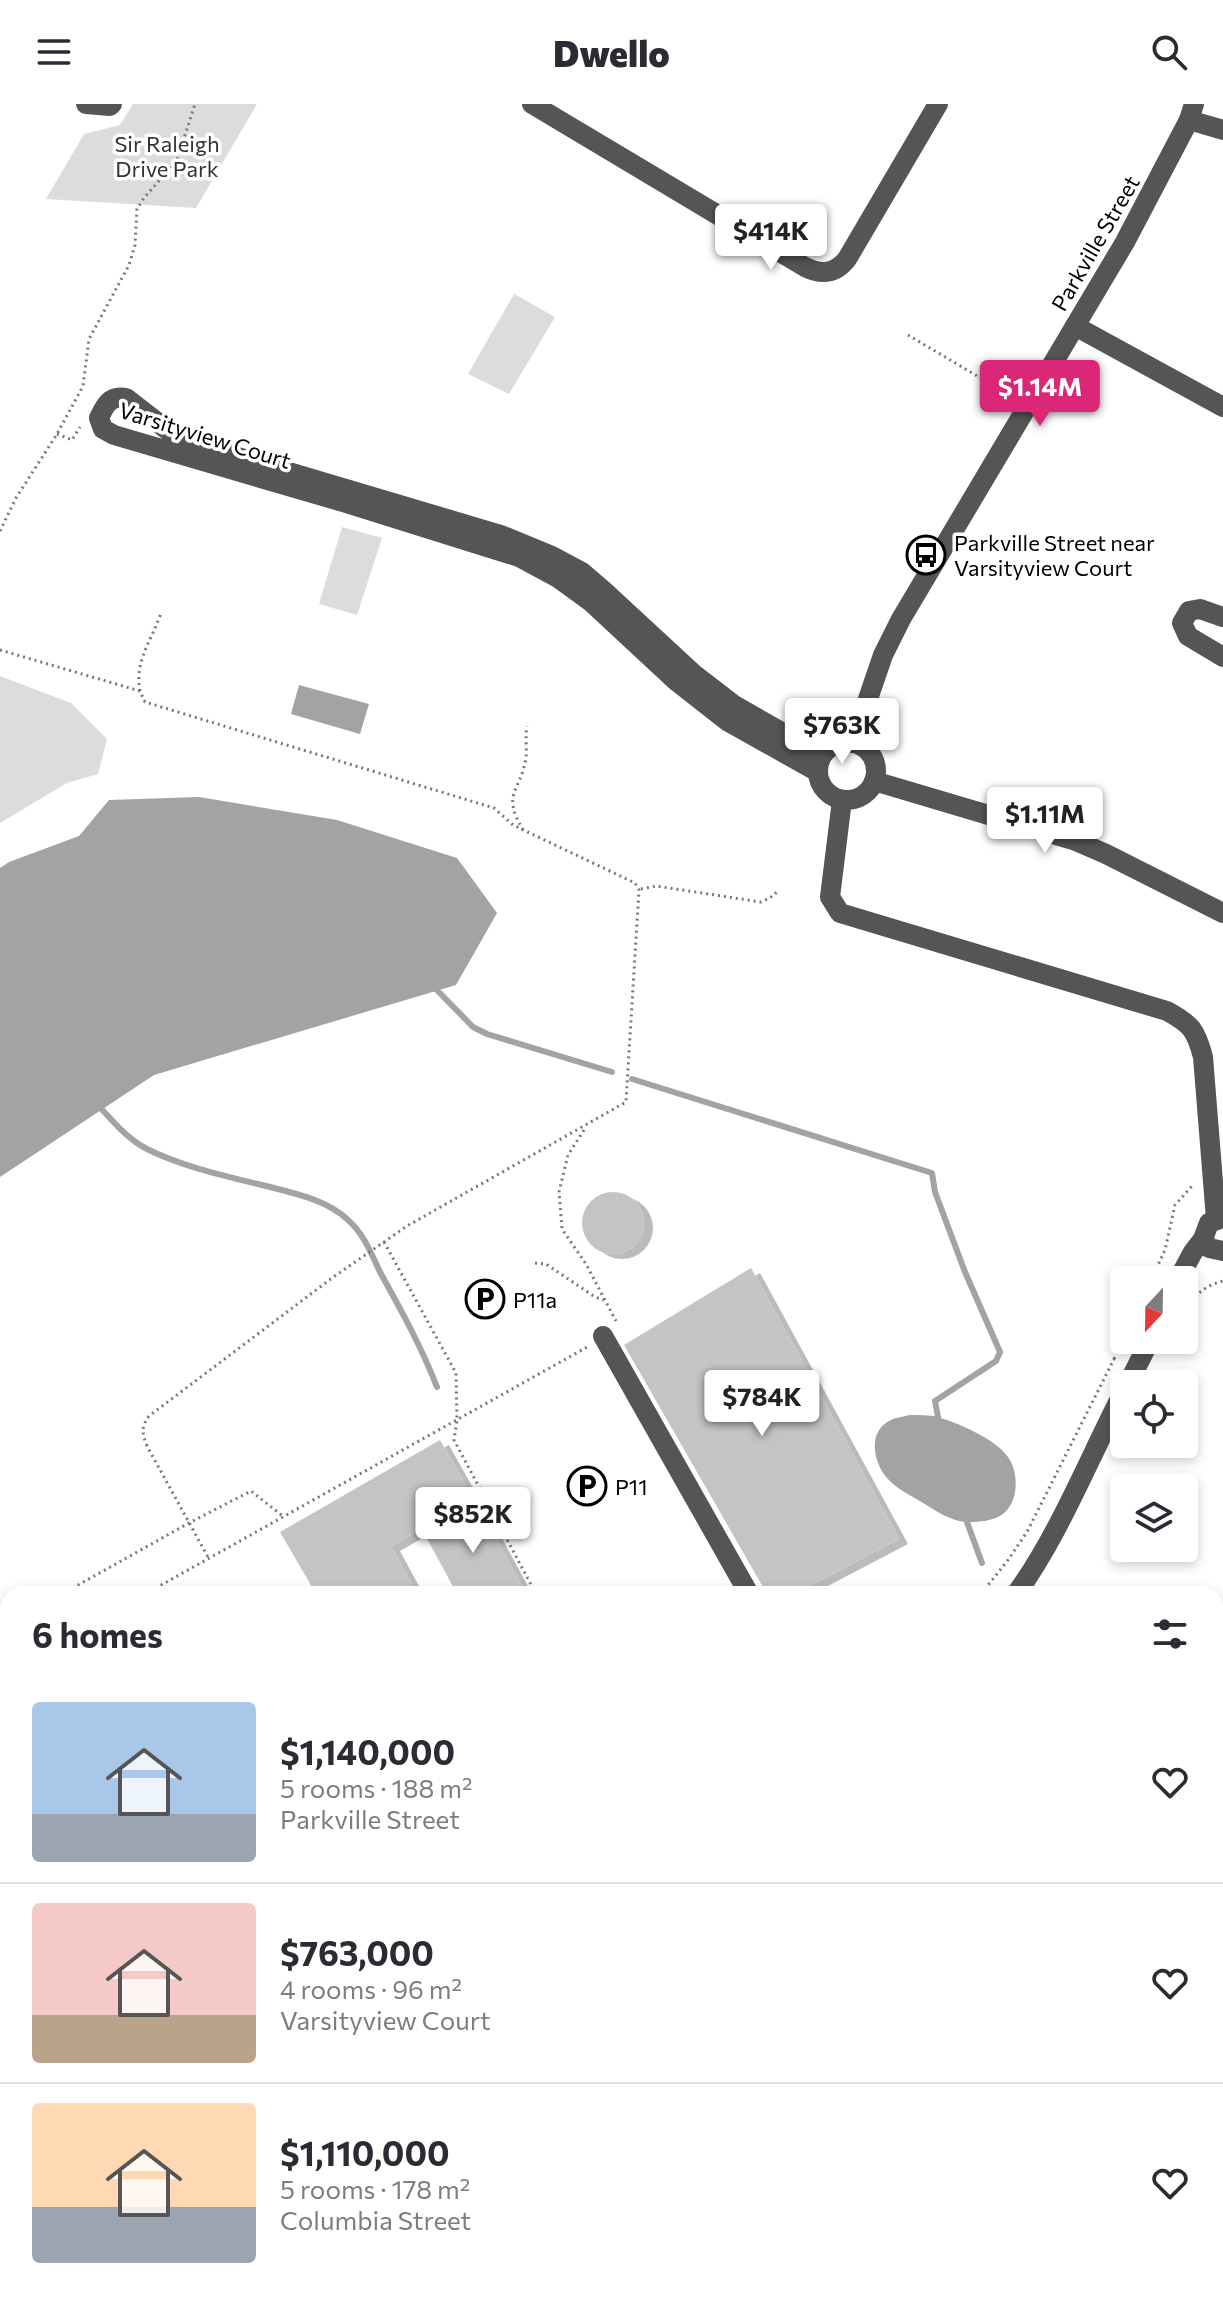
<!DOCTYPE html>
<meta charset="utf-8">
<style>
body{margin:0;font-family:Commissioner,sans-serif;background:#f2f2f3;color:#2b2b33;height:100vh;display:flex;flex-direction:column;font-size:30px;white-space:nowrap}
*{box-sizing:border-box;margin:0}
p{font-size:26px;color:#7c7c81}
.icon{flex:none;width:44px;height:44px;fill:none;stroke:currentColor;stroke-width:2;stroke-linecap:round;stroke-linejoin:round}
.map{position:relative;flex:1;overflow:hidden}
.details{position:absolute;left:0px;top:1482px;width:1224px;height:714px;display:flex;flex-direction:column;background:#fff;border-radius:24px 24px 0 0;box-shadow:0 4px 12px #0003}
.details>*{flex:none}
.needle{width:52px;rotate:202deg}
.fabs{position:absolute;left:1110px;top:1162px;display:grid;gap:16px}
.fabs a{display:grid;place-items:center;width:88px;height:88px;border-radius:8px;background:#fff;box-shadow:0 4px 12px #0003;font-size:40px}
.price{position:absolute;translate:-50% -68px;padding:0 18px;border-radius:8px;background:#fff;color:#222;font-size:26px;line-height:52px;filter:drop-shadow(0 2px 4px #0008)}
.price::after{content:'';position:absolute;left:50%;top:48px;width:24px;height:18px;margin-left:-12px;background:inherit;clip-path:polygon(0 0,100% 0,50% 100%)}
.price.current{background:#db2777;color:#fff}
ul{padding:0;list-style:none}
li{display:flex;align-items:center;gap:24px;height:200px;padding:0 32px}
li+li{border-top:2px solid #e1e1e2}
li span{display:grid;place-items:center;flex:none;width:224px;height:160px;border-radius:8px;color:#555}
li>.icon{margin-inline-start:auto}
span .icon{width:96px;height:96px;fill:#fffc;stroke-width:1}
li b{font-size:34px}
h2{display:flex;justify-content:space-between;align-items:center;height:96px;padding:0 32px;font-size:34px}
header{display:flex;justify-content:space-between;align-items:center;height:104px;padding:0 32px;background:#fff;font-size:36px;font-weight:800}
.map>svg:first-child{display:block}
.green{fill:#dcdcdc}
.water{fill:#a3a3a3}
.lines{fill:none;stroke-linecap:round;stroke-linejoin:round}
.stream{stroke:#a3a3a3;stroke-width:6}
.building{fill:#c4c4c4;filter:url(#shadow)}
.path{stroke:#777;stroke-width:3;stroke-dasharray:2 4;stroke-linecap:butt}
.minor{stroke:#555;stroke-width:20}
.labels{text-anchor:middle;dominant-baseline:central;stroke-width:7;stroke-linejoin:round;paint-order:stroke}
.park-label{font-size:22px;fill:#333;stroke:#fff}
.street-label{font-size:22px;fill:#000;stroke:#fff}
.poi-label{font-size:22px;fill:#000;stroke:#fff;text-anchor:start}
</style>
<header><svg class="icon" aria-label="menu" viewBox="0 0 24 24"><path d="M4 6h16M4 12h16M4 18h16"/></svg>Dwello<svg class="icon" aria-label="search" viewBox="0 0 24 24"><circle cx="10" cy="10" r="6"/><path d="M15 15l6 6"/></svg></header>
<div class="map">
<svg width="1223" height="2195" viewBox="0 0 1223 2195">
<defs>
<filter id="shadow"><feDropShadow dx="9" dy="5" stdDeviation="0" flood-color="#0004"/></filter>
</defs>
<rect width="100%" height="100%" fill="#fff"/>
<g class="green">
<polygon points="133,0 257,0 196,104 46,95 84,30 120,21"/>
<polygon points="514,190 555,213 509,290 468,270"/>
<polygon points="342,423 382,434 357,511 319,500"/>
<polygon points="0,572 71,599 107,635 98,670 67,679 0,719"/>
</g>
<g class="water">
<polygon points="299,581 369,600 360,630 291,610"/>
<polygon points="199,693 337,716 457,754 497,809 456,881 154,971 0,1073 0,764 9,758 79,732 109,696"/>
<path d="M909,1311C917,1311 926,1311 933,1312C955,1317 996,1335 1008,1353C1019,1368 1019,1398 1003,1410C993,1417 980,1418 968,1418C952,1418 936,1407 923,1399C910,1391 897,1385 887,1374C873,1358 867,1327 891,1316C896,1313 903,1313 909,1311Z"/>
</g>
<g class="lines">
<g class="stream">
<polyline points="432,881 473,923 487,930 612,968"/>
<polyline points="632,975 932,1069 935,1088 965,1168 1000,1248 996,1257 935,1297 939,1318"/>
<path d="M97,1000C112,1016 127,1035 147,1045C181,1062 221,1071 258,1080C288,1088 325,1094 348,1116C364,1130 371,1149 380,1168C401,1206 421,1242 437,1283"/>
<polyline points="964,1410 982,1459"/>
<polyline points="1216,1690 1223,1696"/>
<polyline points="0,1779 8,1782"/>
</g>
</g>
<g class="building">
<circle cx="613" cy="1119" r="31"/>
<polygon points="751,1164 899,1435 794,1490 767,1490 624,1241"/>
<polygon points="440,1336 473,1395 391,1442 417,1490 316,1490 280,1428"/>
<polygon points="476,1398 526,1490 457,1490 424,1429"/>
<polygon points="8,1971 8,1999 0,1985 0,1976"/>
<polygon points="435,2188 536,2188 540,2195 439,2195"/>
<polygon points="713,2188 740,2188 728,2195 717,2195"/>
</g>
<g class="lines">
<g class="path">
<polyline points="908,231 1011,292"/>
<polyline points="57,330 72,336 80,323"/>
<polyline points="0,427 16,394 57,330 83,282 89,235 129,161 135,141 137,105 144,94 177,56 195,0"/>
<path d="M0,546L140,587L145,598L494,704L513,721L635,779L639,786L626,998L407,1122L332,1174L149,1312C141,1323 142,1329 147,1342L209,1455"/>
<path d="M140,587C134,557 152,536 161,509"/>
<path d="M523,726C501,688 520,690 526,654C527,644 525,633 527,622"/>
<polyline points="641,785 656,782 761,798 770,794 779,786"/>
<polyline points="584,1026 568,1051 559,1088 562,1125 586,1160 616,1217"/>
<polyline points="384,1138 456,1269 457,1317 454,1336 536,1490"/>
<polyline points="535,1159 546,1160 595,1193 604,1196"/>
<polyline points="1151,1176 1165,1146 1175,1101 1192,1082"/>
<path d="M1184,1207C1195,1191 1204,1182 1223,1177"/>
<polyline points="1114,1255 1124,1234"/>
<polyline points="62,1490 189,1419 251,1387 284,1413"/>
<polyline points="145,1490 589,1242"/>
<polyline points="981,1490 1008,1456 1027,1428 1114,1255 1118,1257"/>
<polyline points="0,1525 8,1521"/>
<polyline points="0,1574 8,1569"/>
<polyline points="0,1649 8,1650"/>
<polyline points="0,2066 8,2063"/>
<polyline points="284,2195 296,2188"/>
</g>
<g class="minor">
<polyline points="86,0 110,2 112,0"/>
<path d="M532,0L805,163C821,171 835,170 847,155L938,0"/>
<polyline points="1189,16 1223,26"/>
<polyline points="1075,222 1223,303"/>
<polyline points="1223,513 1200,505 1189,507 1182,519 1188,532 1223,553"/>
<circle cx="847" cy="667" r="29"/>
<polyline points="853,639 883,551 901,515 1125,138 1189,16 1194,0"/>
<path d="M818,668L727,617L676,577L591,498L558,474L519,453L343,398L114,331L103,325L99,314C105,301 110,291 126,294L170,328L194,340L501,431L552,452L582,468L603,486L695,571L734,601L792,634L809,642L827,645"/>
<polyline points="874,677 1076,737 1106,750 1223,809"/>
<path d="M842,696L830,793L840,809L1167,907C1191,920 1196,926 1203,953L1216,1115"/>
<polyline points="1203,1135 1209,1144 1223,1147"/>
<polyline points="1178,1176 1193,1148 1203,1135 1209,1119 1223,1114"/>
<polyline points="603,1232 749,1490"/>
<polyline points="1128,1280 1150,1236"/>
<path d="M1016,1490C1059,1431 1090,1352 1124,1287"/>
<polyline points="0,2127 8,2131"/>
<polyline points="87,2188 93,2195"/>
<polyline points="1111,2188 1113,2195"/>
</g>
</g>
<defs>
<symbol id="bus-ring" viewBox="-11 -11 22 22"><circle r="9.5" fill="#fff" stroke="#000" stroke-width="1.5"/><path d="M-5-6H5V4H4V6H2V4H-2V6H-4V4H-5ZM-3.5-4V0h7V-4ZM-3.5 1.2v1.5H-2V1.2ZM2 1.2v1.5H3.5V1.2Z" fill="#000"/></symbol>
<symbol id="parking-ring" viewBox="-11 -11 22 22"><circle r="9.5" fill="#fff" stroke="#000" stroke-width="1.5"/><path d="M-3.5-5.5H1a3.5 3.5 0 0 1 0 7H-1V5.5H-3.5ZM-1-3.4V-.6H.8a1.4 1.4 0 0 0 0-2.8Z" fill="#000"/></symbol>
</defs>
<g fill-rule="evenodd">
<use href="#bus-ring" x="904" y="429" width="44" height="44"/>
<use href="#parking-ring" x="463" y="1173" width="44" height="44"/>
<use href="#parking-ring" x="565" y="1360" width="44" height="44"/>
</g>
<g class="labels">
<g class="park-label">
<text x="167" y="39">Sir Raleigh<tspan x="167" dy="25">Drive Park</tspan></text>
</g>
<g class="street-label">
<text transform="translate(1095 139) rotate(-60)">Parkville Street</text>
<text transform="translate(205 331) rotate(17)">Varsityview Court</text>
</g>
<g class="poi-label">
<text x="954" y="438">Parkville Street near<tspan x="954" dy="25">Varsityview Court</tspan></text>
<text x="513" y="1195">P11a</text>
<text x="615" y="1382">P11</text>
</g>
</g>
</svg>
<div class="fabs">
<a><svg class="needle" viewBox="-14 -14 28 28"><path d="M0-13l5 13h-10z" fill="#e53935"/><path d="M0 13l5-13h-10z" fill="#7c7c81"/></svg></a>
<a><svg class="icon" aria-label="locate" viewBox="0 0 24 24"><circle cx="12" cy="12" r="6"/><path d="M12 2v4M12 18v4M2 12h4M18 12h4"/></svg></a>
<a><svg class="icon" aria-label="layers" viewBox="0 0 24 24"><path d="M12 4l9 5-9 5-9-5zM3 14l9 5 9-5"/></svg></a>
</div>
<b class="price" style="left:771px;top:168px">$414K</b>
<b class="price current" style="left:1040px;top:324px">$1.14M</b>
<b class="price" style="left:842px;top:662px">$763K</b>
<b class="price" style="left:1045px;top:751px">$1.11M</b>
<b class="price" style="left:762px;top:1334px">$784K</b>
<b class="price" style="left:473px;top:1451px">$852K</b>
<section class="details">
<h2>6 homes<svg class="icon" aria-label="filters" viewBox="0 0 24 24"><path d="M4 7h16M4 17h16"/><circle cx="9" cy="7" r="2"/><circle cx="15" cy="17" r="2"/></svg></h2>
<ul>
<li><span style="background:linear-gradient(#a9c7e8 70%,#9aa5b1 0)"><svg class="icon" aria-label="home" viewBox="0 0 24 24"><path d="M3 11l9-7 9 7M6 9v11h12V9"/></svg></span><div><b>$1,140,000</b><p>5 rooms · 188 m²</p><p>Parkville Street</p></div><svg class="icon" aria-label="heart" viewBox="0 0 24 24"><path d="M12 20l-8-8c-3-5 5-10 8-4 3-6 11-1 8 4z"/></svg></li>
<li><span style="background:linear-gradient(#f6c9c9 70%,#b9a48a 0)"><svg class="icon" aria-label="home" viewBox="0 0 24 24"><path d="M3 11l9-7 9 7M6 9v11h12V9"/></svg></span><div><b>$763,000</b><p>4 rooms · 96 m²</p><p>Varsityview Court</p></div><svg class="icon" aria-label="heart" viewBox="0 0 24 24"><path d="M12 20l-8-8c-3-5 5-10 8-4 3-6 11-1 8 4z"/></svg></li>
<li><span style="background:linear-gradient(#ffd9b3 65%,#9aa5b1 0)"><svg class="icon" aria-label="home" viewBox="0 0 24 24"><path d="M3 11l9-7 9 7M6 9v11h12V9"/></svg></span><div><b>$1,110,000</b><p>5 rooms · 178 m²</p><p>Columbia Street</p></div><svg class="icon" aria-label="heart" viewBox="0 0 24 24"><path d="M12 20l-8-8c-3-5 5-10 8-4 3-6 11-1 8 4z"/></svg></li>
</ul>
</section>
</div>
